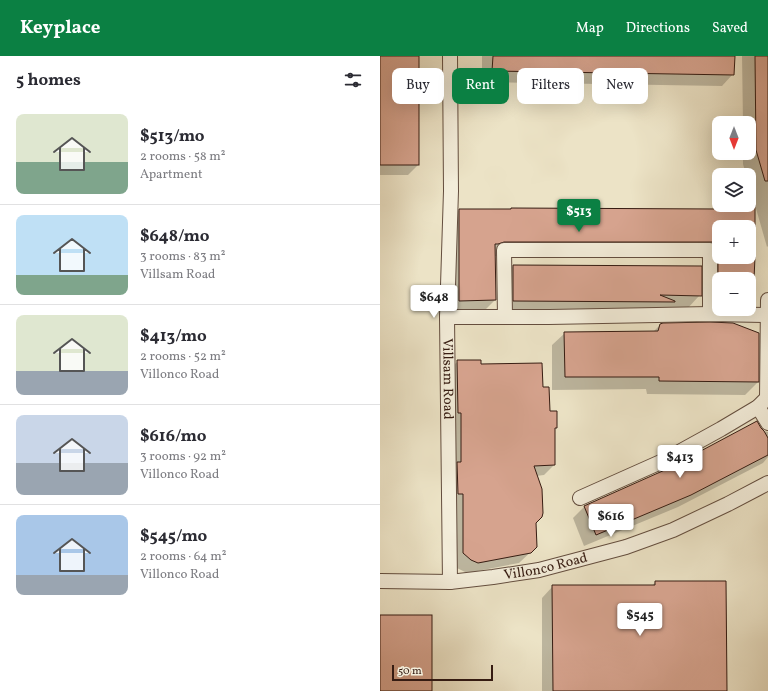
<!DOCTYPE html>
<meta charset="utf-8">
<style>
body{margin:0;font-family:Vollkorn,serif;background:#f2f2f3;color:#2b2b33;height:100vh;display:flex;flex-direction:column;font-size:15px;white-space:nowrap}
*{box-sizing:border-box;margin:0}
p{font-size:13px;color:#7c7c81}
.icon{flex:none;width:22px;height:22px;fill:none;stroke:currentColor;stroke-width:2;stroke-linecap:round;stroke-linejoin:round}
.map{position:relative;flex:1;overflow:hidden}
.side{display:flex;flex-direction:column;background:#fff;width:380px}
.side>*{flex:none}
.banner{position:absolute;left:12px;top:12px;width:316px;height:36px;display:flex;gap:8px}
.needle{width:26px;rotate:180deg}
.fabs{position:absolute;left:332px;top:60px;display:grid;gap:8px}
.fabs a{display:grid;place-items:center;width:44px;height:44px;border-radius:8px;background:#fff;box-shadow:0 4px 16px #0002;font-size:20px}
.scale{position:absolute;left:12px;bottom:10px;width:101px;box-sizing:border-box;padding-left:4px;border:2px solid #361c12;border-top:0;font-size:11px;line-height:14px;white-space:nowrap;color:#361c12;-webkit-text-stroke:3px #f3edda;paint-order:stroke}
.price{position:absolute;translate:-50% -34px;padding:0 9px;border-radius:4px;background:#fff;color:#222;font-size:13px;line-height:26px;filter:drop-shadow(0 1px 2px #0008)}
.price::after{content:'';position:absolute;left:50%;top:24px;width:12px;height:9px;margin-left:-6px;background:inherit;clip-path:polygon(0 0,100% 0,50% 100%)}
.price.on{background:#0b8043;color:#fff}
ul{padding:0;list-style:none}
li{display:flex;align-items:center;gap:12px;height:100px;padding:0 16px}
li+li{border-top:1px solid #e1e1e2}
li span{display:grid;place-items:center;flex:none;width:112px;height:80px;border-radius:8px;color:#555}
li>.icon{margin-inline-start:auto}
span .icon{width:48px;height:48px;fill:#fffc;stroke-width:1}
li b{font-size:17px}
h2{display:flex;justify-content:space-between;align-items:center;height:48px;padding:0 16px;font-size:17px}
.tag{padding:0 14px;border-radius:8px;background:#fff;box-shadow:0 4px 16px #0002;font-size:14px;line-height:36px}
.tag.on{background:#0b8043;color:#fff}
header{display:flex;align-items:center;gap:24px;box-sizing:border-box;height:56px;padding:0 20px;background:#0b8043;color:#fff}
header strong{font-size:19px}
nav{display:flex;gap:22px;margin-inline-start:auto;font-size:14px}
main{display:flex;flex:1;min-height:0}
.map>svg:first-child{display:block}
.shadow{fill:#0003;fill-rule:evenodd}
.building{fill:#d6a38e;stroke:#361c12}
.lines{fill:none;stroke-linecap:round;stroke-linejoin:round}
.minor-casing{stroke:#644e3f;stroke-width:16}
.minor{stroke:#f3edda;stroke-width:14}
.labels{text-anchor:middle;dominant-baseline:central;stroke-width:4;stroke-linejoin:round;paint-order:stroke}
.street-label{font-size:14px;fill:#361c12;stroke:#f3edda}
</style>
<header>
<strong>Keyplace</strong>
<nav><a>Map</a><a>Directions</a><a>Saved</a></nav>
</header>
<main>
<section class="side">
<h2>5 homes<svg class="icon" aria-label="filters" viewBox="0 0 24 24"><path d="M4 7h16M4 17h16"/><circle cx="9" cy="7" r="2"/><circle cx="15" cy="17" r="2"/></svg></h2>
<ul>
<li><span style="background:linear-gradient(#dfe7d0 60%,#7fa58c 0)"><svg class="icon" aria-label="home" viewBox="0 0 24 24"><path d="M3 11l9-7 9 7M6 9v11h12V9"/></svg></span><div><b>$513/mo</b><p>2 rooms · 58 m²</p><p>Apartment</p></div></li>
<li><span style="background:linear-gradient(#bfe0f5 75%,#7fa58c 0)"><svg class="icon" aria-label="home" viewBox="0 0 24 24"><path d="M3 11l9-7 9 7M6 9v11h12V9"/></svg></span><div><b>$648/mo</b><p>3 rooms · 83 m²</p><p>Villsam Road</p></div></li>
<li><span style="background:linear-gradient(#dfe7d0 70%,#9aa5b1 0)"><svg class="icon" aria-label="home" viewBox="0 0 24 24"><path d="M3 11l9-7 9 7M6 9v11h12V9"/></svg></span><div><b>$413/mo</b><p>2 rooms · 52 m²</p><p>Villonco Road</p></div></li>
<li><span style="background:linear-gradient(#c9d6e8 60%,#9aa5b1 0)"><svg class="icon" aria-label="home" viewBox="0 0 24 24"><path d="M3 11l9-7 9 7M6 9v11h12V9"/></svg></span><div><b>$616/mo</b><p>3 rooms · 92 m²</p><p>Villonco Road</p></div></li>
<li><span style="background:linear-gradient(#a9c7e8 75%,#9aa5b1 0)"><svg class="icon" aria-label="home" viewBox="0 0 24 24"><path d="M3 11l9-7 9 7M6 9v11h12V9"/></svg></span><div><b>$545/mo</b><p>2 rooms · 64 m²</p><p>Villonco Road</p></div></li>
</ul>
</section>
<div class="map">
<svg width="388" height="635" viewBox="0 0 388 635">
<rect width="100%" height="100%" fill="#ece3c6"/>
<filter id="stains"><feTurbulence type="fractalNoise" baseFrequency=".005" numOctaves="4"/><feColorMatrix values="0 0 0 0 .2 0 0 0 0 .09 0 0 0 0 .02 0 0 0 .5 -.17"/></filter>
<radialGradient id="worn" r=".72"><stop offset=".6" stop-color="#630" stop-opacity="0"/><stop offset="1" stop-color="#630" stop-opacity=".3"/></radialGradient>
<g class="shadow">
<polygon points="0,0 38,0 38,109 28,119 0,119"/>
<polygon points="102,0 354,0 353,18 342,30 102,26"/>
<polygon points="362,0 388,0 388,190 387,191 369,128 369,119 366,119 363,108 363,97 369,97 369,67 363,67"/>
<path d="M339,150H374L373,240L369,244V223H339V253L324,254V204L319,201L315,200H115V244L100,259H65L64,169L79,154H335ZM339,171H369V201H339Z"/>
<polygon points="133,210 320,239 306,254 119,259 118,225"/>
<polygon points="280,269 378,326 365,339 267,338 266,333 172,334 172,289 185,277 273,276"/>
<polygon points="78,305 100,309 162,332 169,356 176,371 174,373 174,409 164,419 156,420 155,466 156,491 139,507 87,517 77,512 73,507 67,316"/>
<polygon points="383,375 388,376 388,401 383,407 298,451 204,490 193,462 204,451 287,414"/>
<polygon points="275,526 346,635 162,635 162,542 173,530 272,530"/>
</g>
<g class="building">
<rect x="0" y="0" width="39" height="109"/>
<polygon points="113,0 355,0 354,19 112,15"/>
<polygon points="375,0 388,0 388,125 385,125 376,94"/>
<polygon points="339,149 375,149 375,171 339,171 339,189 337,189 334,186 124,186 118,188 115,188 116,244 79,245 79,153 131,153 131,152 339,153"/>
<polygon points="338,201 375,201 374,223 339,223 338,240"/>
<polygon points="133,209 322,210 322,240 280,239 295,245 295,246 133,245"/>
<polygon points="330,266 353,267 379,277 379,326 279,325 279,321 185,321 184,276 278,275 280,268 283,267"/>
<polygon points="77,304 101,304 101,308 162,307 163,331 169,331 170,355 177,355 177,372 175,372 175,409 154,410 162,433 163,457 162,461 156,467 157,491 151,497 98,507 91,504 83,497 83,438 78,438 77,406 81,406 81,357 78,357"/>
<polygon points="377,365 381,372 384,375 388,382 388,399 311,439 216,479 204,450 287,413"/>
<polygon points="275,525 346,525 347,635 173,635 172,529 275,529"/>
<rect x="0" y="559" width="52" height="76"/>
</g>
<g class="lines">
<defs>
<g id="minor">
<path id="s1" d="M70,0L71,135L67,261L70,526"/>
<polyline points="388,244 387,342 388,343"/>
<polyline points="67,261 169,261 330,258 388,259"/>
<polyline points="125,261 124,194 330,194 330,258"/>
<polyline points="378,351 388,367"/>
<polyline points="200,442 283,405 341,373 378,351 387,342"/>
<path id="s2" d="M0,525L70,526L113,521L159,514L246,491L293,474L348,448L388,427"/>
</g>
</defs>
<use href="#minor" class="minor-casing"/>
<use href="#minor" class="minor"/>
</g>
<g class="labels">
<g class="street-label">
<text stroke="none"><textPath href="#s1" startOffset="323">Villsam Road</textPath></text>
<text stroke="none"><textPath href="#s2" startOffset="167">Villonco Road</textPath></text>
</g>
</g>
<rect width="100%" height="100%" filter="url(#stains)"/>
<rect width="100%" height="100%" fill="url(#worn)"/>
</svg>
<div class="fabs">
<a><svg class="needle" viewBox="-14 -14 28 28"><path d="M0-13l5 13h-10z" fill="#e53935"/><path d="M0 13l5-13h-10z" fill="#7c7c81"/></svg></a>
<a><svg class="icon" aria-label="layers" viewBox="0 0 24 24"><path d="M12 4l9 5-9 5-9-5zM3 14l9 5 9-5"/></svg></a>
<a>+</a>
<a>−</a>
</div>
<div class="scale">50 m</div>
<b class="price on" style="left:199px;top:177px">$513</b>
<b class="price" style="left:54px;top:263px">$648</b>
<b class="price" style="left:300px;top:423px">$413</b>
<b class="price" style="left:231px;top:482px">$616</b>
<b class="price" style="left:260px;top:581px">$545</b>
<div class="banner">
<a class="tag">Buy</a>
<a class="tag on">Rent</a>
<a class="tag">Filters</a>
<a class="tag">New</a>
</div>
</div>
</main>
